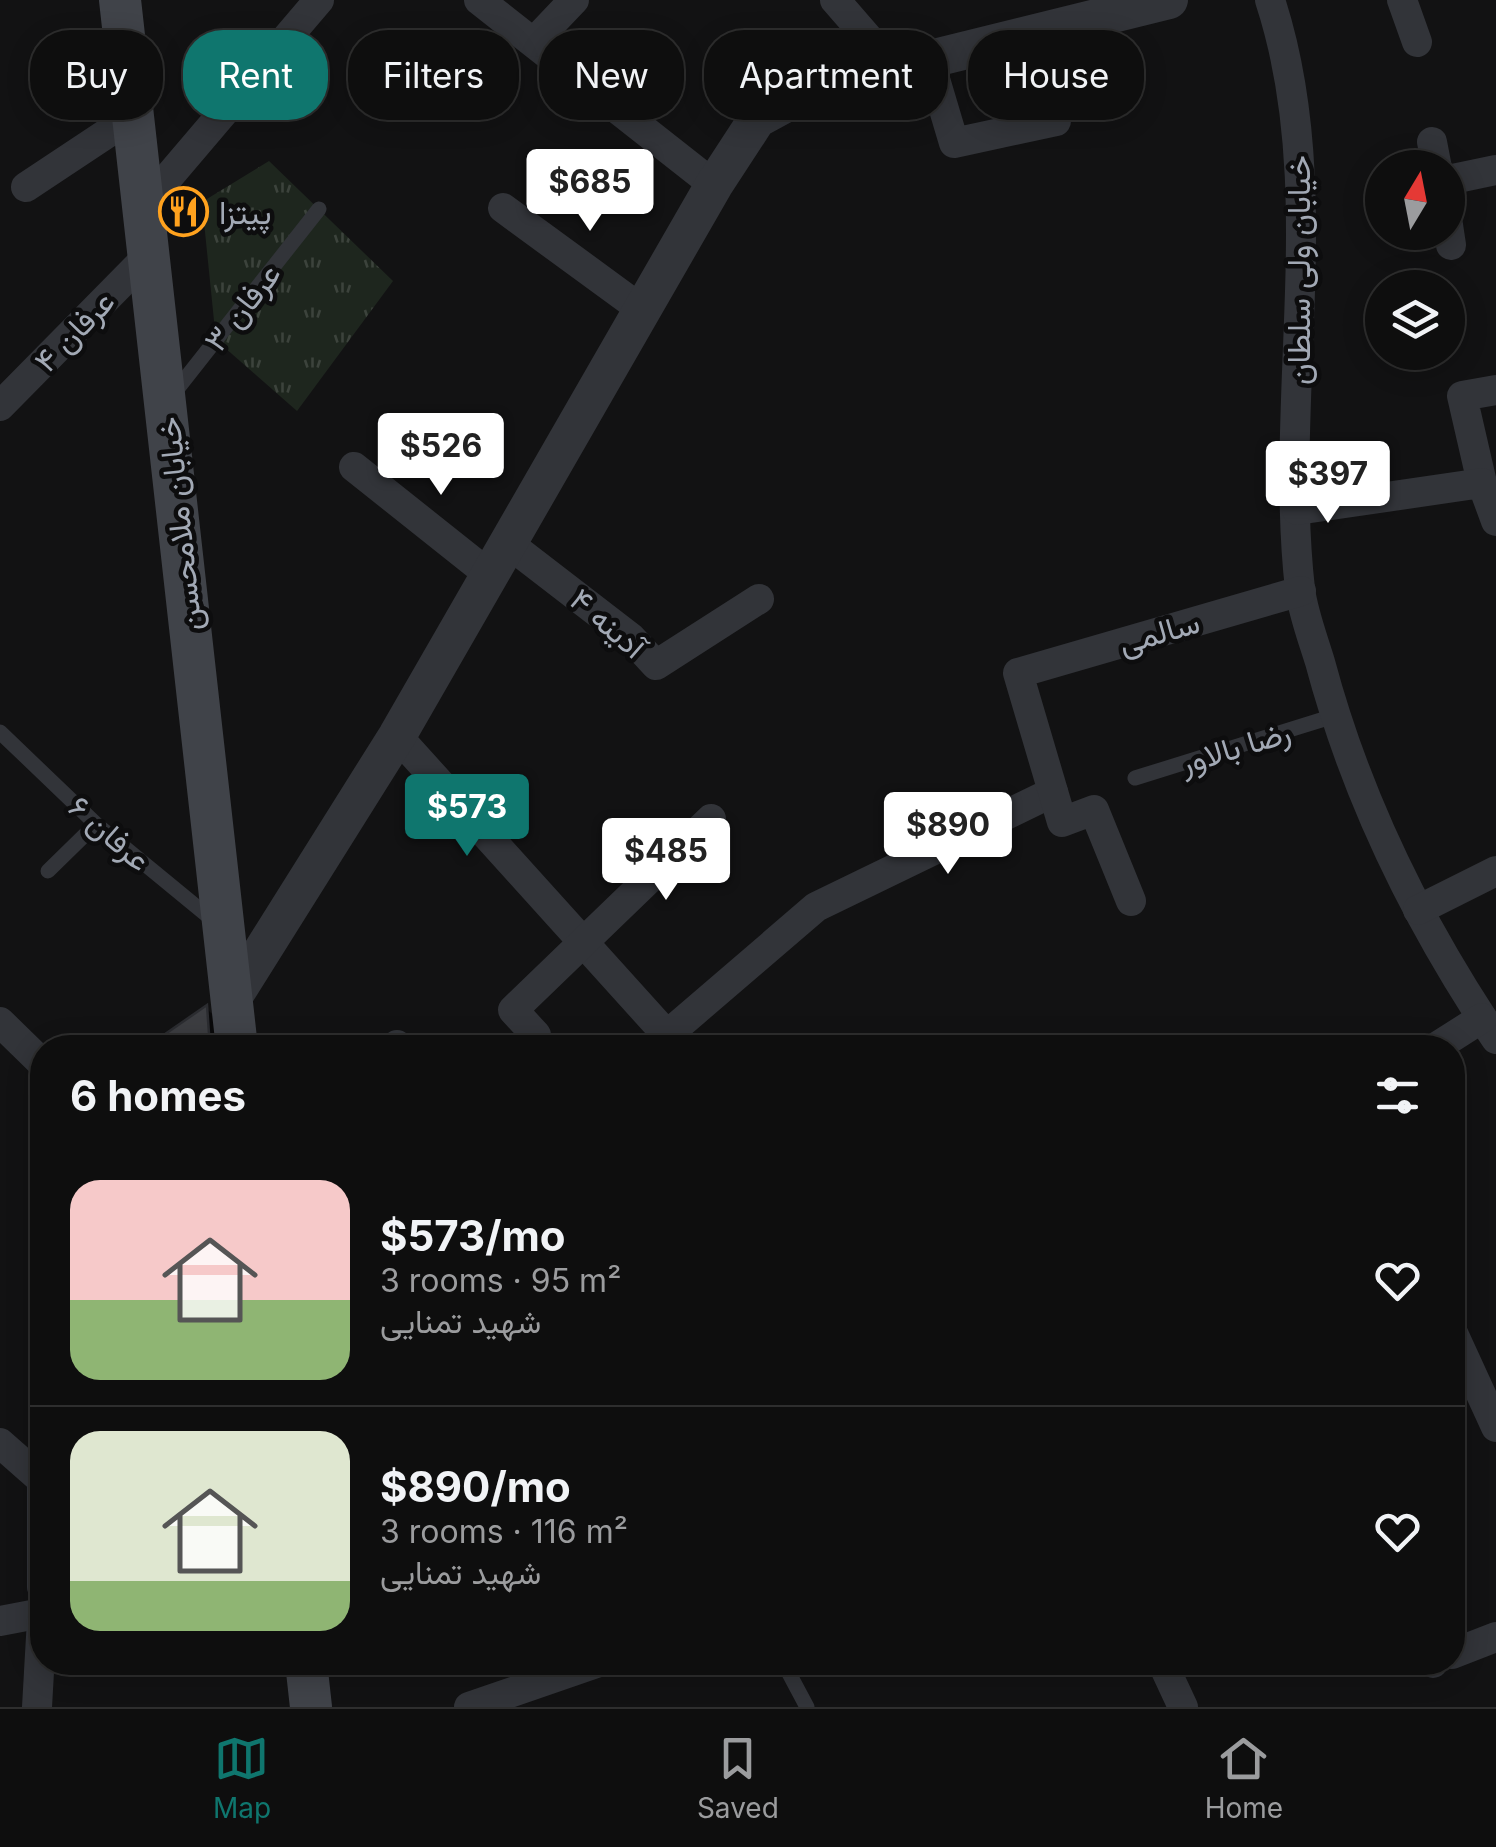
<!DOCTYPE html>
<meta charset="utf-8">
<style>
body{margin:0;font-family:Inter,Vazirmatn,sans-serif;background:#1c1c1c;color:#f1f3f6;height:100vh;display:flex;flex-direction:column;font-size:38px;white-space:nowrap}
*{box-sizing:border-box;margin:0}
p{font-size:32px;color:#9b9c9e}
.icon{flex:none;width:55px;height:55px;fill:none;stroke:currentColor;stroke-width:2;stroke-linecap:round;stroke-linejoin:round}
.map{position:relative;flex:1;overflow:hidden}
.panel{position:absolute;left:30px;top:1035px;width:1435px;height:640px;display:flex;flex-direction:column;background:#0e0e0e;border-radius:40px;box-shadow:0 5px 25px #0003,0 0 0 2px #2e2e2e}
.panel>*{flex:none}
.hud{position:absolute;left:30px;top:30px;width:1438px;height:90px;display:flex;gap:20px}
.needle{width:65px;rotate:10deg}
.controls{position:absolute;left:1365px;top:150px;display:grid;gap:20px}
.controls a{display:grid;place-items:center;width:100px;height:100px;border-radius:50%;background:#0e0e0e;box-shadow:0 5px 25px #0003,0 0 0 2px #2e2e2e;font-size:50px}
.price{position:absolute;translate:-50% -85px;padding:0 22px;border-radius:10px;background:#fff;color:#222;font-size:32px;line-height:65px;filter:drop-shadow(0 2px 5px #0008)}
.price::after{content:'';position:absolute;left:50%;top:60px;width:30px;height:22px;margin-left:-15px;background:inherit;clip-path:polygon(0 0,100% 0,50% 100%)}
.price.selected{background:#0f766e;color:#fff}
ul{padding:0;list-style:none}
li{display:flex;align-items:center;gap:30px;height:250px;padding:0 40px}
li+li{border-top:2px solid #2e2e2e}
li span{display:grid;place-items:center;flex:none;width:280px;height:200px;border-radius:30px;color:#555}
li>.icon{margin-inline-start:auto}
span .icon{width:120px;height:120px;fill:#fffc;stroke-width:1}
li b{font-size:42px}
h2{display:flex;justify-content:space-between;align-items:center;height:120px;padding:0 40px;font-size:42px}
.chip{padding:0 35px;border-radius:40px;background:#0e0e0e;box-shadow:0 5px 25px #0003,0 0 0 2px #2e2e2e;font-size:35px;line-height:90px}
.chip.selected{background:#0f766e;color:#fff}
.dock{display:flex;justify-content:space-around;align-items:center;height:140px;border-top:2px solid #2e2e2e;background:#0e0e0e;font-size:28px;color:#9b9c9e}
.dock a{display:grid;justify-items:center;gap:5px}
.dock .selected{color:#0f766e}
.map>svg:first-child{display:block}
.park{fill:url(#park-tufts)}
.shadow{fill:#0007}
.building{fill:#3c3d41;stroke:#2b2c30;stroke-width:2.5}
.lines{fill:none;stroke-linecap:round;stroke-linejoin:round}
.service{stroke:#323439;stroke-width:15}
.minor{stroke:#323439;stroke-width:30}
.tertiary{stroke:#323439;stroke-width:38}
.secondary{stroke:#404349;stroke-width:42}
.labels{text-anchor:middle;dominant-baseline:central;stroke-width:9;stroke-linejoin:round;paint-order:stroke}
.poi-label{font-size:32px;fill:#a2a9b5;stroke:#0d0d0e;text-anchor:start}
.street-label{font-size:32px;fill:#a2a9b5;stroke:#0d0d0e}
</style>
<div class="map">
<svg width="1496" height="1707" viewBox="0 0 1496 1707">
<defs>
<pattern id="park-tufts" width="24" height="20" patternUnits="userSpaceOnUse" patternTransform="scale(2.5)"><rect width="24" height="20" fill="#1e261e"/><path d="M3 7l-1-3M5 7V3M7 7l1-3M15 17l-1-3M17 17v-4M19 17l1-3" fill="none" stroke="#3c433c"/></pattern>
</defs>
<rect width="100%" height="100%" fill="#121213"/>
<polygon class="park" points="269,161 393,281 297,411 216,340 202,202"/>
<polygon class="shadow" points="206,1008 235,1037 236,1048 150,1048"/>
<polygon class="building" points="207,1005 210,1048 145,1048"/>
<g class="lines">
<g class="service">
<polyline points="174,393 319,209"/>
<polyline points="0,732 96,824 214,921"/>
<polyline points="1135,778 1334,716"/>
<polyline points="48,871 96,824"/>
<polyline points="783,1662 807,1707"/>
</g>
<g class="minor">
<polyline points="479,0 714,185"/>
<polyline points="835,0 894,68"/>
<path d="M1270,0C1332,189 1278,394 1300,589C1303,613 1313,639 1320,662C1356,797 1418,923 1496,1039"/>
<polyline points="1402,0 1417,42"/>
<polyline points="534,42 574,0"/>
<polyline points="929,59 954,143 1056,121"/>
<polyline points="1432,142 1437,168"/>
<polyline points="1448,180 1496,170"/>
<polyline points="26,187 133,116"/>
<polyline points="143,207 319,0"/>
<polyline points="503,208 641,309"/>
<polyline points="1448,225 1451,245"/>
<polyline points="0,406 149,255"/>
<polyline points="354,467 491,576"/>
<polyline points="1482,483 1462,396 1496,390"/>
<polyline points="1297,510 1482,483 1496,521"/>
<polyline points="509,544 631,638 656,665 759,599"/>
<polyline points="397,736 667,1035 816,907 1053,792"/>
<polyline points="1131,901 1094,810 1062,822 1018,673 1301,591"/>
<polyline points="1418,910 1496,871"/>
<polyline points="0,1022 42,1063"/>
<polyline points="397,1045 400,1048"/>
<polyline points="521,1048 536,1035 513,1010 711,819"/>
<polyline points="1435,1048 1482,1018"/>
<polyline points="1452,1331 1496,1427"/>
<polyline points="0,1443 42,1480"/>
<polyline points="42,1474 42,1587"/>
<polyline points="0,1621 42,1613"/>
<polyline points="1452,1654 1496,1637"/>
<polyline points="1162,1662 1183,1707"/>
<polyline points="1433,1663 1433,1662"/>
<polyline points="37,1707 42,1619"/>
<polyline points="469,1707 599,1662"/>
</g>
<polyline class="tertiary" points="232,999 397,736 714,185 757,119 792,100 894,68 1169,0"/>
<g class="secondary">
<polyline points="120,0 237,1048"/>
<polyline points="306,1662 311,1707"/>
</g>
</g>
<defs>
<symbol id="restaurant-ring" viewBox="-11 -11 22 22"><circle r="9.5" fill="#0d0d0e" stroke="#ffa21e" stroke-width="1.5"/><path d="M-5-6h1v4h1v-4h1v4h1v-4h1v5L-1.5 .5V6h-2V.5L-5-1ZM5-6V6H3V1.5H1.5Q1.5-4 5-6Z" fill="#ffa21e"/></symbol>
</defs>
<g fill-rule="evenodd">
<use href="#restaurant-ring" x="156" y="184" width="55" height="55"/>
</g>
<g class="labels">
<g class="poi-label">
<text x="219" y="212">پیتزا</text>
</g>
<g class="street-label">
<text transform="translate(1298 270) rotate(-90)">خیابان ولی سلطان</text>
<text transform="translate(242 307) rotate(-52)">عرفان ۳</text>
<text transform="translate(74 331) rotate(-46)">عرفان ۴</text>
<text transform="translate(179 524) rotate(-96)">خیابان ملامحسن</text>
<text transform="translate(608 623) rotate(41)">آدینه ۴</text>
<text transform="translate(1159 632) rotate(-16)">سالمی</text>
<text transform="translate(1235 747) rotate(-17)">رضا بالاور</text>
<text transform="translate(110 833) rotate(41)">عرفان ۶</text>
</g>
</g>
</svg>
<div class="controls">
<a><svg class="needle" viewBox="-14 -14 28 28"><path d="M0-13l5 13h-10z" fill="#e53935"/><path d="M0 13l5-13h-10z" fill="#9b9c9e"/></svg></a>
<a><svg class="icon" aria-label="layers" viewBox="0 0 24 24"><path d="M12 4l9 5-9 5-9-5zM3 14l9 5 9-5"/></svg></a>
</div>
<b class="price" style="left:590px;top:234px">$685</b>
<b class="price" style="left:441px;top:498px">$526</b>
<b class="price" style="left:1328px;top:526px">$397</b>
<b class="price selected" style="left:467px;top:859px">$573</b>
<b class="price" style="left:948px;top:877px">$890</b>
<b class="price" style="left:666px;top:903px">$485</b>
<div class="hud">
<a class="chip">Buy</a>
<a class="chip selected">Rent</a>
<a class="chip">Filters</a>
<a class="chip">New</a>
<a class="chip">Apartment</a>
<a class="chip">House</a>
</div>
<section class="panel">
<h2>6 homes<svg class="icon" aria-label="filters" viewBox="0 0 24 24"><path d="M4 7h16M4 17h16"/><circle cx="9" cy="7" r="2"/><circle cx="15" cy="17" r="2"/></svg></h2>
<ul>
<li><span style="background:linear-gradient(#f6c9c9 60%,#8fb573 0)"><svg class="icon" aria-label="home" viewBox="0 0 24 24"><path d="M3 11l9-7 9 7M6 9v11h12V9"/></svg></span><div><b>$573/mo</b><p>3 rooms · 95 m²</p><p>شهید تمنایی</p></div><svg class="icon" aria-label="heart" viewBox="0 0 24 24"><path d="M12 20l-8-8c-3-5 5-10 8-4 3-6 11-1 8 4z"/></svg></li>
<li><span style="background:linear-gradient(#dfe7d0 75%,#8fb573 0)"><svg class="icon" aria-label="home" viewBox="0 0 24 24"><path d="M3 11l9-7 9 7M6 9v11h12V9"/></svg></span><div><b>$890/mo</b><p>3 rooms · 116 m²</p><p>شهید تمنایی</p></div><svg class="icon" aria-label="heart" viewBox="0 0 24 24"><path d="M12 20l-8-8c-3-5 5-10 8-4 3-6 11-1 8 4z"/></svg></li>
</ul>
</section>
</div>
<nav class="dock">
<a class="selected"><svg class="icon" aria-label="map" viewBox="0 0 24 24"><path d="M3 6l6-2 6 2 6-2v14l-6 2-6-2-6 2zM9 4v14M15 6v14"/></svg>Map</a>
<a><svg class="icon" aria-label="saved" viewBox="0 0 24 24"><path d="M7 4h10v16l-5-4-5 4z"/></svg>Saved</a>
<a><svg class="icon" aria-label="home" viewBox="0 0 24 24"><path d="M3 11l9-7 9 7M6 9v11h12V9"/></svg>Home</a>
</nav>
